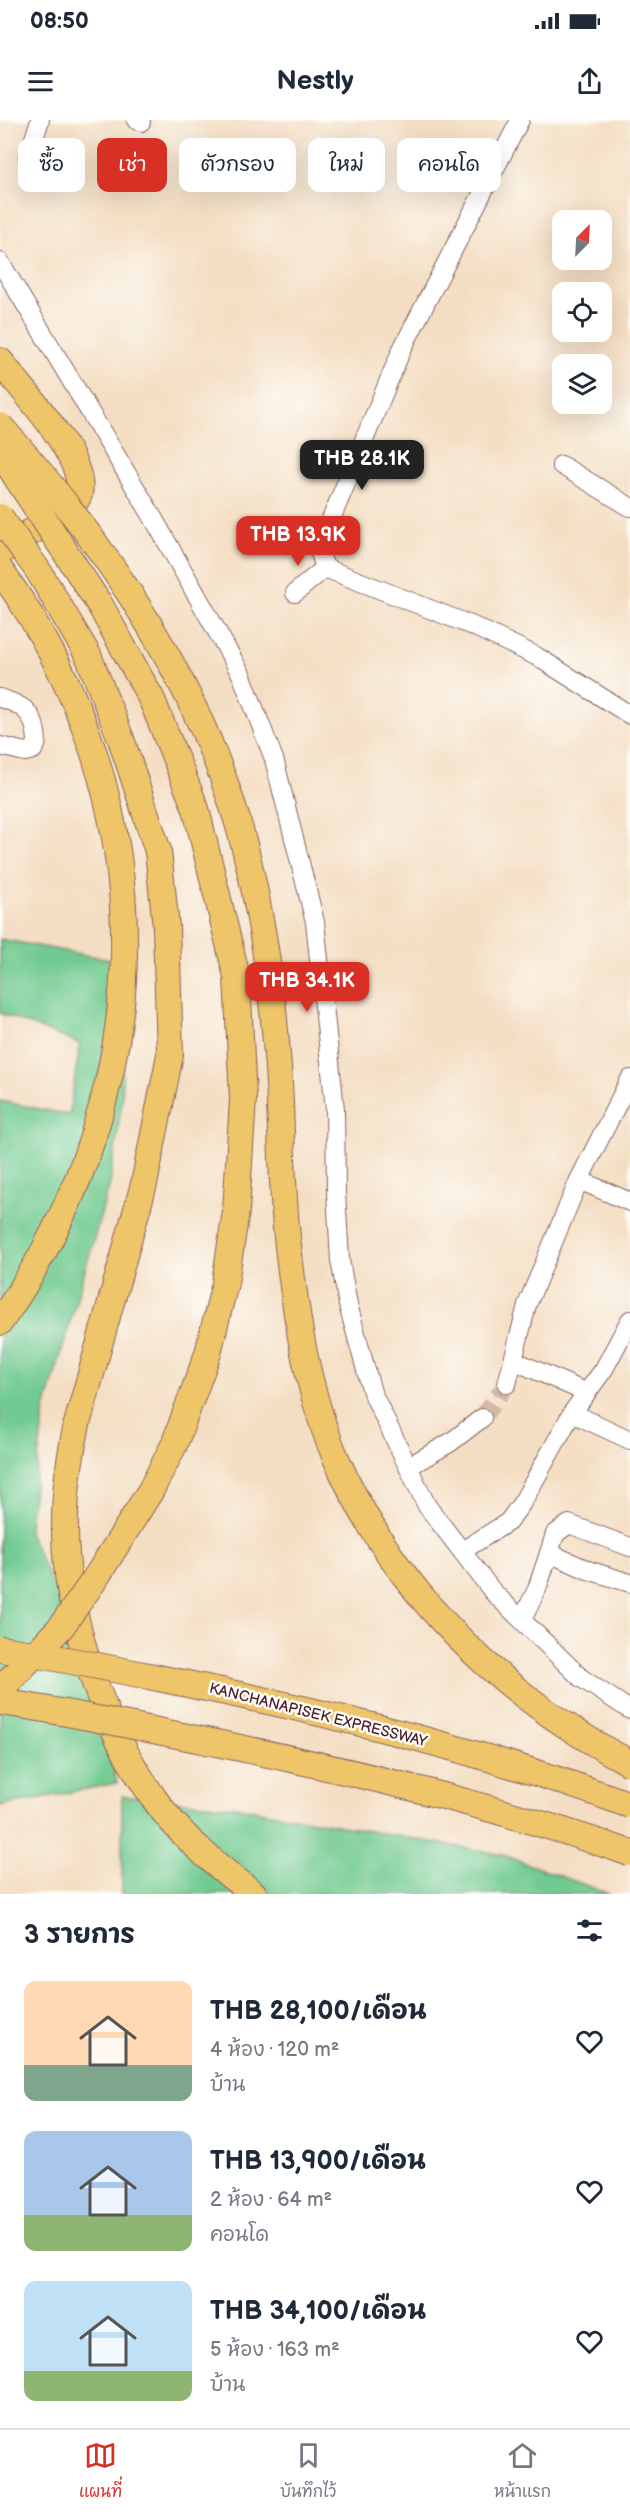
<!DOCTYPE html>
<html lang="th">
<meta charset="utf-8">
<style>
body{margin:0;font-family:"Balsamiq Sans","Playpen Sans Thai",sans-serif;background:#f2f2f3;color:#1f2937;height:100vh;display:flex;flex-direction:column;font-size:22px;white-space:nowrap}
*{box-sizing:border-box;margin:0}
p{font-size:20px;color:#747a83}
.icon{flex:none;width:33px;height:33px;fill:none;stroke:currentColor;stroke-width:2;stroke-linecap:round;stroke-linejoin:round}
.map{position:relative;height:1774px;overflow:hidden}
.side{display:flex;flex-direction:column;background:#fff;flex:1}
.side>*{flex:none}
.top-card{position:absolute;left:18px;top:18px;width:594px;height:54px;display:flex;gap:12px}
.needle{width:39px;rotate:24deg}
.buttons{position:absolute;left:552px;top:90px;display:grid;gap:12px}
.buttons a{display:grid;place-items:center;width:60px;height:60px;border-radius:12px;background:#fff;box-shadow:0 6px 24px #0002;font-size:30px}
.price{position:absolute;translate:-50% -51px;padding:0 14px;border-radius:12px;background:#d93025;color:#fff;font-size:20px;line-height:39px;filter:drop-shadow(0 2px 3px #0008)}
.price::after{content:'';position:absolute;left:50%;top:36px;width:18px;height:14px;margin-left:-9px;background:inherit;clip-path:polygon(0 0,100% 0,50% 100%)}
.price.active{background:#222;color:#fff}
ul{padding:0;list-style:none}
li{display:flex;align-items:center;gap:18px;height:150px;padding:0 24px}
li span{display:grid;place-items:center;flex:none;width:168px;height:120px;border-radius:12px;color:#555}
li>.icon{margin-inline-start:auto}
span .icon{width:72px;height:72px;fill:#fffc;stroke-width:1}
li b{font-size:26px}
h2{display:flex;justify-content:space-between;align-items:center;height:72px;padding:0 24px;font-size:26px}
.chip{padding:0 21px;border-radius:12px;background:#fff;box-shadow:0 6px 24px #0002;font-size:21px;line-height:54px}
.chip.active{background:#d93025;color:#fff}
.status{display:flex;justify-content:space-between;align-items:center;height:42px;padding:0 30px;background:#fff;direction:ltr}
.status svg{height:16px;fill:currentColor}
header{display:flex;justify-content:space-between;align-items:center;height:78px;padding:0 24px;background:#fff;font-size:27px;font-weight:700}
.dock{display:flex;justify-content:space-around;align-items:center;height:84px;border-top:2px solid #e0e1e3;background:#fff;font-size:16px;color:#747a83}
.dock a{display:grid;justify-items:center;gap:3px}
.dock .active{color:#d93025}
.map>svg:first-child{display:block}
.green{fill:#71ca91;stroke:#5e745e;stroke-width:1.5}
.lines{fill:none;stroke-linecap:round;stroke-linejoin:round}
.minor-tunnel{stroke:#d2b8a5;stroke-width:18;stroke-dasharray:18 9;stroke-linecap:butt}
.minor-casing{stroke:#866260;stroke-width:20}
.highway-casing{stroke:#866260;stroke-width:28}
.minor{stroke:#fff;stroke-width:18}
.highway{stroke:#eec569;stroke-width:26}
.highway-bridge-casing{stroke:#866260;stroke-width:28;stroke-linecap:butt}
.highway-bridge{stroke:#eec569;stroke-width:26}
.labels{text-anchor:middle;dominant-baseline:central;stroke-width:5;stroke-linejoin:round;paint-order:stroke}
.street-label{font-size:15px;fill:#4a1f2b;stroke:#fdfcf7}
</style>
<div class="status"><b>08:50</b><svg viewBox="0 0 49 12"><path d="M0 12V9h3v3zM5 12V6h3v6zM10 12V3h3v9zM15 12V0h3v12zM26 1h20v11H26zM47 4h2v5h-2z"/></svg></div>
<header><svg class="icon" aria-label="menu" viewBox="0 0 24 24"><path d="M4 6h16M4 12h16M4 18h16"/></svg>Nestly<svg class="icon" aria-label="share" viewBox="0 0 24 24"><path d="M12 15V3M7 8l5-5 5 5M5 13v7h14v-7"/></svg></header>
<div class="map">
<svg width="630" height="1774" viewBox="0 0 630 1774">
<rect width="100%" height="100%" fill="#fdfcf7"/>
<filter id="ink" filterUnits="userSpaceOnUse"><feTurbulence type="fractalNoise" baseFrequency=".0167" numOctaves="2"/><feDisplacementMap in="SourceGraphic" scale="12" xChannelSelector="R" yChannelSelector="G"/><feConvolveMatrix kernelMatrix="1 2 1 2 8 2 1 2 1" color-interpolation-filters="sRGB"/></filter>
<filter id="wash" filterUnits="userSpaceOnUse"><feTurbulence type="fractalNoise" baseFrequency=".008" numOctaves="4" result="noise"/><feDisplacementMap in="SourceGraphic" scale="24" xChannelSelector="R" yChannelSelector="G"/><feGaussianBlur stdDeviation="1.35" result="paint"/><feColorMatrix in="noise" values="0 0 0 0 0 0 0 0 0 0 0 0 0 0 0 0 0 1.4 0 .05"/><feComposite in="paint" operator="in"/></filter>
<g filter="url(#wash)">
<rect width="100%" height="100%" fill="#f4dec3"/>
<g class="green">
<polygon points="0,819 124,842 122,980 110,1063 45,1289 28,1412 68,1498 117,1663 0,1686 0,981 69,995 80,924 0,893"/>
<polygon points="122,1676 237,1687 503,1735 609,1774 122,1774"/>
</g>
</g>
<g filter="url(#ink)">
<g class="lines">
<polyline class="minor-tunnel" points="482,1298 507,1264"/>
<defs>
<g id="minor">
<polyline points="136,0 141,2"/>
<polyline points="520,0 402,229 322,421 320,433 325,448 473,506 536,536 630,595"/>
<polyline points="28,37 40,0"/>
<polyline points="0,142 151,394 241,554 274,639 315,802 335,989 336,1072 340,1140 348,1185 372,1272 427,1386 493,1472 581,1558 630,1590"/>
<polyline points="561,345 630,387"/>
<polyline points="295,473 325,448"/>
<path d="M0,578C20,584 32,590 36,612C37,620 38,624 33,630L25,632L0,626"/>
<polyline points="579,1060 630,1082"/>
<polyline points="515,1241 585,1272"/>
<polyline points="507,1264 527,1185 579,1060 630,959"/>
<polyline points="572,1293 630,1320"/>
<polyline points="408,1347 451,1322 482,1298"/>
<polyline points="462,1431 508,1402 522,1383 572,1293 604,1249 630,1200"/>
<polyline points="549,1433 555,1414 569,1404 630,1427"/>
<polyline points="522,1500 537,1469 549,1433 588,1450 630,1463"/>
</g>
<g id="highway">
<path d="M0,241C22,270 87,337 79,374C78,378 74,383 72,386L0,432"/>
<path d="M0,450C168,683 163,968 0,1202"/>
<path d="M77,1304C70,1336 65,1366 65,1399C63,1495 103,1611 161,1688C186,1721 221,1749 254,1774"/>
</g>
</defs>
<use href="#minor" class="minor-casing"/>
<use href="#highway" class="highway-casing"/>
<use href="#minor" class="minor"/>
<use href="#highway" class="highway"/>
<defs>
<g id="highway-bridge">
<path d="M0,306C110,429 205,570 246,732C263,802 273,874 278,947C282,1003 281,1061 287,1117C295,1190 306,1268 335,1336C394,1472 500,1575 630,1643"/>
<polyline points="0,332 100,485 152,580 196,689 237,857 243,979 236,1091 225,1163 208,1233 174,1325 151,1370 95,1459 61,1507 0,1570"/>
<polyline points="0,397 39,452 88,535 121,619 158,731 166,807 170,935 144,1064 77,1304"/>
<path d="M0,1529C65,1538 128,1552 192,1565C340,1595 488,1633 630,1685"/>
<path d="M0,1582C64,1591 128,1605 192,1618C340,1648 487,1683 630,1733"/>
</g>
</defs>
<use href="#highway-bridge" class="highway-bridge-casing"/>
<use href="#highway-bridge" class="highway-bridge"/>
</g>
</g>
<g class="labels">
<g class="street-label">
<text transform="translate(318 1595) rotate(14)">KANCHANAPISEK EXPRESSWAY</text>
</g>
</g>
</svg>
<div class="buttons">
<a><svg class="needle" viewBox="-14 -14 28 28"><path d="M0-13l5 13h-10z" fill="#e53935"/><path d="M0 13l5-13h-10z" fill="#747a83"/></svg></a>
<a><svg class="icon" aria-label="locate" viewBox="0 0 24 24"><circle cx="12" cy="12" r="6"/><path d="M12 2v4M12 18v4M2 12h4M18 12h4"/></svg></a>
<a><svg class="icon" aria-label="layers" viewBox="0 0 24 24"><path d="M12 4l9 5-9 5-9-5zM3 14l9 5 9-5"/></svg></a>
</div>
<b class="price active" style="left:362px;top:371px">THB 28.1K</b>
<b class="price" style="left:298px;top:447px">THB 13.9K</b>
<b class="price" style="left:307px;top:893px">THB 34.1K</b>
<div class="top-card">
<a class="chip">ซื้อ</a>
<a class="chip active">เช่า</a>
<a class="chip">ตัวกรอง</a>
<a class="chip">ใหม่</a>
<a class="chip">คอนโด</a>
</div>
</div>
<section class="side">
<h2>3 รายการ<svg class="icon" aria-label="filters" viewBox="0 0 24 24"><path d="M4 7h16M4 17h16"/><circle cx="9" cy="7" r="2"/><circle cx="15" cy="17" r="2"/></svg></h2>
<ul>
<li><span style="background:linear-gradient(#ffd9b3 70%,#7fa58c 0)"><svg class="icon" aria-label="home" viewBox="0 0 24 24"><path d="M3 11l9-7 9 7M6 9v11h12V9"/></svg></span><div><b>THB 28,100/เดือน</b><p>4 ห้อง · 120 m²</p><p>บ้าน</p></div><svg class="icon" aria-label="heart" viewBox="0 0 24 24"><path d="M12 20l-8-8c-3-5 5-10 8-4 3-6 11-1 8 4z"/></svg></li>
<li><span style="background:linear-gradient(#a9c7e8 70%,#8fb573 0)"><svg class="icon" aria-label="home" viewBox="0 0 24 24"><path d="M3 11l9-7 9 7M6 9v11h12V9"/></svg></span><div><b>THB 13,900/เดือน</b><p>2 ห้อง · 64 m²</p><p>คอนโด</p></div><svg class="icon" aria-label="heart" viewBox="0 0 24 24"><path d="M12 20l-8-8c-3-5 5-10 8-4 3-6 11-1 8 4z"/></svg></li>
<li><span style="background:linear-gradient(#bfe0f5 75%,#8fb573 0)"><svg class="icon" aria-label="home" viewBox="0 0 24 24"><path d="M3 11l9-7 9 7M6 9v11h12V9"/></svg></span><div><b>THB 34,100/เดือน</b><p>5 ห้อง · 163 m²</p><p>บ้าน</p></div><svg class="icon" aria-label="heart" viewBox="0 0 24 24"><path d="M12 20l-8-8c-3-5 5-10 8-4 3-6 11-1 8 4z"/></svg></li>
</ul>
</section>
<nav class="dock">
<a class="active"><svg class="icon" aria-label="map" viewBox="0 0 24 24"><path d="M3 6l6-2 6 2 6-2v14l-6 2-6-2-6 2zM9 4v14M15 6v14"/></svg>แผนที่</a>
<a><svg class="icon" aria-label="saved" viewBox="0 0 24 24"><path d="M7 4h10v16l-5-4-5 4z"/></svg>บันทึกไว้</a>
<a><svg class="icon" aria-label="home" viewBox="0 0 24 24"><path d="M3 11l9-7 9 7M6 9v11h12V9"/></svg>หน้าแรก</a>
</nav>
